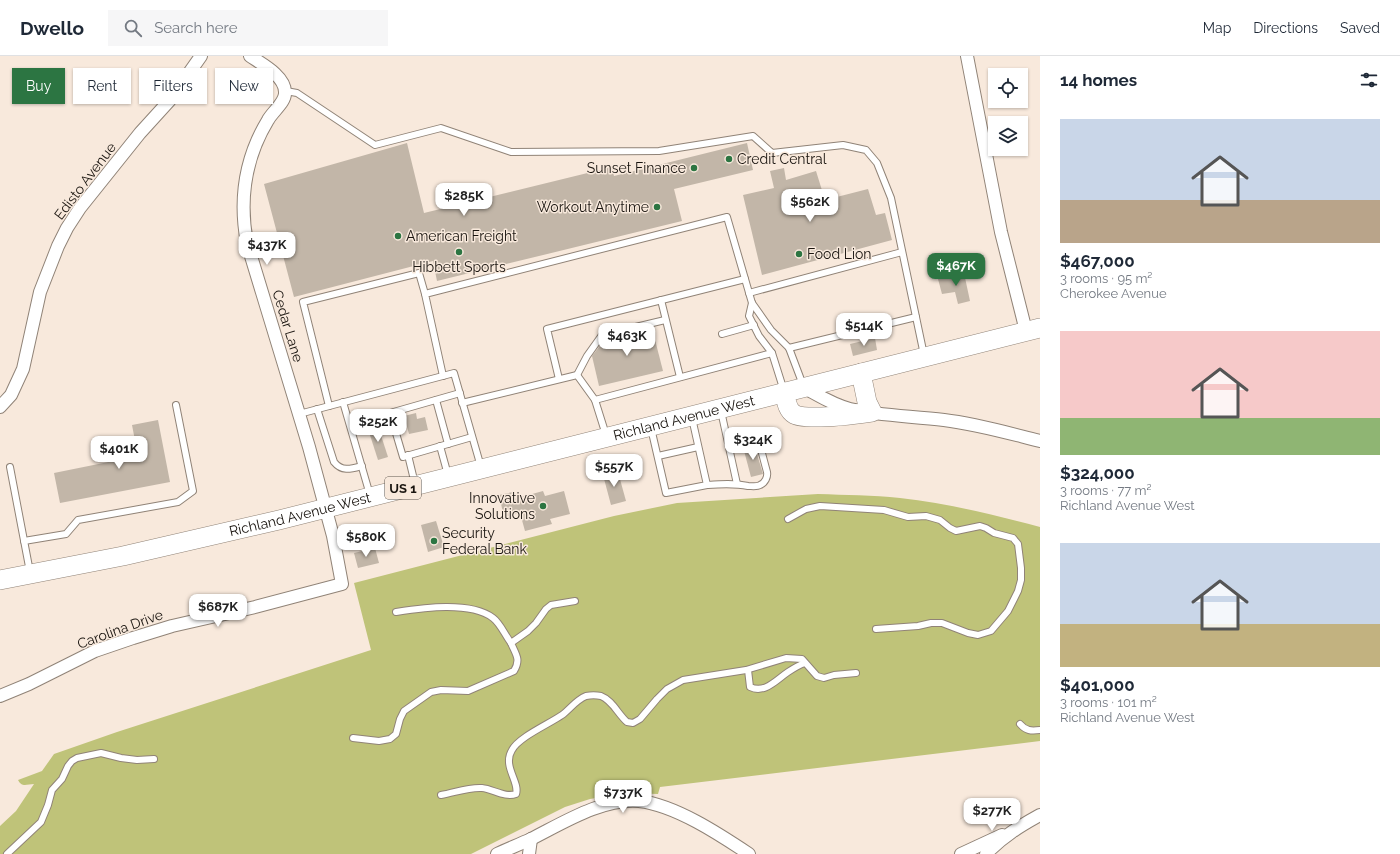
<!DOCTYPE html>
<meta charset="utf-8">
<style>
body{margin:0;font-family:Raleway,sans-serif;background:#f6f6f7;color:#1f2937;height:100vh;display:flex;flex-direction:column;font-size:15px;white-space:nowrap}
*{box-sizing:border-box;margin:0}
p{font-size:13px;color:#747a83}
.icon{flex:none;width:22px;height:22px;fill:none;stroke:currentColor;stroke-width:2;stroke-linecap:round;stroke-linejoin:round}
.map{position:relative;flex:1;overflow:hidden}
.drawer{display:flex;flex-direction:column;background:#fff;width:360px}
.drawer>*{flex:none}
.hud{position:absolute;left:12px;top:12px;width:380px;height:36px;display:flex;gap:8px}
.buttons{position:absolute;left:988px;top:12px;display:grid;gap:8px}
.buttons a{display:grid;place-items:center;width:40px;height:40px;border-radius:0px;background:#fff;box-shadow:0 1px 3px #0004;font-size:20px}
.price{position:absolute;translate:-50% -34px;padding:0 9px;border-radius:8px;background:#fff;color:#222;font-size:13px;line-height:26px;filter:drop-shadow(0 1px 2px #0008)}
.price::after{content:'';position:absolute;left:50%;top:24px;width:12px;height:9px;margin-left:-6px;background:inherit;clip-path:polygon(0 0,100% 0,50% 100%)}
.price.on{background:#2c7542;color:#fff}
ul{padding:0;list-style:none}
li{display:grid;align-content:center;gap:8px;height:212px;padding:0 20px}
li span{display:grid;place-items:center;height:124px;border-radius:0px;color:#555}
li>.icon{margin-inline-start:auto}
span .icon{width:72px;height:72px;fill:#fffc;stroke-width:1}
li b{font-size:17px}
h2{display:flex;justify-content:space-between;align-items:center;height:48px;padding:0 20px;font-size:17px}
.tag{padding:0 14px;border-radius:0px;background:#fff;box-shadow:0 1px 3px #0004;font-size:14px;line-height:36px}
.tag.on{background:#2c7542;color:#fff}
header{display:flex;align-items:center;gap:24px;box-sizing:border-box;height:56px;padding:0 20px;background:#fff;border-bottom:1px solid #e0e1e3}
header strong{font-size:19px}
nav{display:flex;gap:22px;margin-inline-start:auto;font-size:14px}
.search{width:280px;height:36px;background:#f6f6f7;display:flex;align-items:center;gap:10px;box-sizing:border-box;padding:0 14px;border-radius:0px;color:#747a83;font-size:15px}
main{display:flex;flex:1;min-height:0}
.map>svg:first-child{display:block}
.green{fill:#bfc379}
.building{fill:#c2b6a8}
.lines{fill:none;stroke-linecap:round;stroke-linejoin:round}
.service-casing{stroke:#908377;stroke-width:8}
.minor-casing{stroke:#908377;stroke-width:14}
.primary-casing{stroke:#908377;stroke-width:20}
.service{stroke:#fff;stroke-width:6}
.minor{stroke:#fff;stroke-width:12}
.primary{stroke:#fff;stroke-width:19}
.poi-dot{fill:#2c7542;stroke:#f8e9dc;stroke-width:1.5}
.labels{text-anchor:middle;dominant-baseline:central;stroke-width:3;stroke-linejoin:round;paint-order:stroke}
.shield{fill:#f8e9dc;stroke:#5c544c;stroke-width:1}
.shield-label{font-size:13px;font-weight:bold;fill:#19140f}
.poi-label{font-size:14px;fill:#19140f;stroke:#f8e9dc;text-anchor:start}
.street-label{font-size:14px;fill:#19140f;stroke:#f8e9dc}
</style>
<header>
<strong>Dwello</strong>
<div class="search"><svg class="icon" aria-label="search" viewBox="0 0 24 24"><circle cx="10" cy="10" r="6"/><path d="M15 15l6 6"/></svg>Search here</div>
<nav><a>Map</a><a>Directions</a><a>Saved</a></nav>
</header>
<main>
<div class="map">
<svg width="1040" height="798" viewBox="0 0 1040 798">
<rect width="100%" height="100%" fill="#f8e9dc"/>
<path class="green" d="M818,438C845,439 873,439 900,442C947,447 994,459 1040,471V685L660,731L658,738L624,737L590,743L565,751L471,798H0V770L16,755L34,728C27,728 22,732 18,724L42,715L54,698L117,676L371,594L354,527L614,460L677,447Z"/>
<g class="building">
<polygon points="407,87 424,157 612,111 614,120 747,87 753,114 674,133 682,165 437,225 433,205 294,241 264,128"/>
<polygon points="784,112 786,124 816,115 825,144 868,133 876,159 885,157 892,184 762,219 743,139 774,132 770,115"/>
<polygon points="964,217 970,245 958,248 955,236 942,238 938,223"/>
<polygon points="652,272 663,315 599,330 592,300 605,283"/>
<polygon points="875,282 877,294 853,300 850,288"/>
<polygon points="416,357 417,363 425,361 428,374 409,378 404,360"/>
<polygon points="158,364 170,426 60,447 54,417 138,400 132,369"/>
<polygon points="378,370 388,401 378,404 368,373"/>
<polygon points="754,388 763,418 751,421 743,391"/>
<polygon points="618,416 626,445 611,449 603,419"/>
<polygon points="543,435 545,440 564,435 570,458 550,463 552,468 525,475 520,457 504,461 499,439 513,436 514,443"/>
<polygon points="436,465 444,491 428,496 421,469"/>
<polygon points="375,492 379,507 358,512 354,497"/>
</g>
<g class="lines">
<defs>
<g id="service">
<polyline points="286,35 297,37 375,89 441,72 511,96 659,95 753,80 772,97 843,89 866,94 877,107 891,142 924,299"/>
<polyline points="749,237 902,196"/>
<polyline points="661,244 680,321"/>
<polyline points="752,247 749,260 759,280 772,297 784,335"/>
<polyline points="722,278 754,269"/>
<polyline points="789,292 916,261"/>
<polyline points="577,319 587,300 602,279 665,264"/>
<polyline points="443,320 425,238 727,161 752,247 771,274 789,292 803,329"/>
<polyline points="559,323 547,273 745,223"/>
<polyline points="460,337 390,357 403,401 472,381"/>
<polyline points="436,344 448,388"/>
<polyline points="343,346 370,439"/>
<polyline points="462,347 577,319 595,344"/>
<polyline points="329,350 303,246 419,217 425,238"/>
<path d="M317,353L334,406C342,416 351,413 362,410"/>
<polyline points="721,355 737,428"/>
<polyline points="299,358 454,317 481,411"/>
<polyline points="651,372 666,437 707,429 692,362"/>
<polyline points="606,379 595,344 772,297"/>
<polyline points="440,390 448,419"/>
<polyline points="408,399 415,428"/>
<polyline points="658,400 698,391"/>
<polyline points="10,411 30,516"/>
<path d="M707,429C721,428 734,427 748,430C752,430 757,431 760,429C765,427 768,421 767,416L759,386C751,379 738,383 728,385"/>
<polyline points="788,463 806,453 820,450 884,454 908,461 926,460 940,464 950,472 956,475 980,470 986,472 994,477 1013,482 1018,488 1021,512 1021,524 1018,535 1008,555 991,575 978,579 968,577 942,567 931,567 918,570 876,573"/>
<polyline points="24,485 66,478 78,464 178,446 193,435 176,349"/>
<path d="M396,556C423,552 470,545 493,562C500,567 505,579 511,587"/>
<path d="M748,614L750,631C765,638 776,624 788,616C794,612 799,609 805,607"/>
<path d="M1020,668C1026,675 1031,675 1040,674"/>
<path d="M353,682L379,685L390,683L396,678L400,663L404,655L431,636L441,634L468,635L514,615C521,603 516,599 511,587L528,575L536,567L546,553L551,549L575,545"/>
<path d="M441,739C454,737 468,731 482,732C493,733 505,742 516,738C520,726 502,710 512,694C519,681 549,668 562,659C570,653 576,644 586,640C591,639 596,639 601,640C612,644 618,658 627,666L633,667L640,663L657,643L667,633L683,624L746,614L786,602L802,603L817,620L824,622L834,619L856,617"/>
<polyline points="7,798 41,766 48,749 52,734 62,723 68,710 72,705 77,702 101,697 121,702 137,704 154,703"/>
</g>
<g id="minor">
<polyline points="967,0 1001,176 1026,275"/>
<path d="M803,331C818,339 833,349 850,353C881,360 913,360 944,364C977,368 1008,377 1040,385"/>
<polyline points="0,351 11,339 23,313 40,236 58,190 67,172 80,152 140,77 170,44 201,0"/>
<path d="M0,640L29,628L95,595L133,582L172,570L255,551L342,528L333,480L309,391L247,187C239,144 245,102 268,64C273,55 286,46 285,36C285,20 262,8 250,0"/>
<path d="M497,798C508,793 520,788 531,783C563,767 602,742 639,745C675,749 719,778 749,798"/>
<polyline points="529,798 531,783"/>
<polyline points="961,798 1002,779"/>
<path d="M986,798C1002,781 1020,770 1040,759"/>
</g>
<g id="primary">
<path d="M784,336C786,343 787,354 794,358C803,365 858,358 872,356L867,346L861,317"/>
<path id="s1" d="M0,524L123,500L279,464L1040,272"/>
</g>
</defs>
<use href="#service" class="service-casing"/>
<use href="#minor" class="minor-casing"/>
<use href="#primary" class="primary-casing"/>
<use href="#service" class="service"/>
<use href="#minor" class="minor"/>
<use href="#primary" class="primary"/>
</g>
<g class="poi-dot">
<circle cx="729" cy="103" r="4"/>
<circle cx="694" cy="112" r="4"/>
<circle cx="657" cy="151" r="4"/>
<circle cx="398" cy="180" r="4"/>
<circle cx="459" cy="196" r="4"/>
<circle cx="799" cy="198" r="4"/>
<circle cx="543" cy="450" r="4"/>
<circle cx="434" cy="485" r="4"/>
</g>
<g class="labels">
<rect class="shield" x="385" y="421" width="36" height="22" rx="3"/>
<g class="shield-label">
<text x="403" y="432">US 1</text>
</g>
<g class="poi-label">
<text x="737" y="103">Credit Central</text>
<text x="686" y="112" text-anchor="end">Sunset Finance</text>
<text x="649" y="151" text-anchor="end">Workout Anytime</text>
<text x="406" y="180">American Freight</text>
<text x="807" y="198">Food Lion</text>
<text x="459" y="211" text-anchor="middle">Hibbett Sports</text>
<text x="535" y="442" text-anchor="end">Innovative<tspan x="535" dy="16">Solutions</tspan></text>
<text x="442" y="477">Security<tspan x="442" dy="16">Federal Bank</tspan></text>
</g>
<g class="street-label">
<text transform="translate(85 125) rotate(-53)">Edisto Avenue</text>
<text transform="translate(288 270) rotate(73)">Cedar Lane</text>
<text stroke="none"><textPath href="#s1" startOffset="703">Richland Avenue West</textPath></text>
<text stroke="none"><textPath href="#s1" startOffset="307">Richland Avenue West</textPath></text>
<text transform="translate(120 573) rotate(-20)">Carolina Drive</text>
</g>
</g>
</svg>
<div class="buttons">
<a><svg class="icon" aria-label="locate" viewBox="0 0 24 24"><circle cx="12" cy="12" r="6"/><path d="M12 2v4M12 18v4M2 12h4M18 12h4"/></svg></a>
<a><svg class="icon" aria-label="layers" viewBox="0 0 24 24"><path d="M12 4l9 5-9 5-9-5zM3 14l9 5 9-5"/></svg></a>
</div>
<b class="price" style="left:464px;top:161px">$285K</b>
<b class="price" style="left:810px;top:167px">$562K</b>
<b class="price" style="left:267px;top:210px">$437K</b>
<b class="price on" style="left:956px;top:231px">$467K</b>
<b class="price" style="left:864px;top:291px">$514K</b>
<b class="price" style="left:627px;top:301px">$463K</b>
<b class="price" style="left:378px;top:387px">$252K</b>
<b class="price" style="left:753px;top:405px">$324K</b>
<b class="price" style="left:119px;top:414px">$401K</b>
<b class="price" style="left:614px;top:432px">$557K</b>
<b class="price" style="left:366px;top:502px">$580K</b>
<b class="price" style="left:218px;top:572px">$687K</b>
<b class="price" style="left:623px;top:758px">$737K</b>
<b class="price" style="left:992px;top:776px">$277K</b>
<div class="hud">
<a class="tag on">Buy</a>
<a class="tag">Rent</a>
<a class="tag">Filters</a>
<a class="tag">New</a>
</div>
</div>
<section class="drawer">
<h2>14 homes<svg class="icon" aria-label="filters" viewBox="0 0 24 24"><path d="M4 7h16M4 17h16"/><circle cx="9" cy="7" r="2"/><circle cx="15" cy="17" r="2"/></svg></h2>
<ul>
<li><span style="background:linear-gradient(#c9d6e8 65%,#b9a48a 0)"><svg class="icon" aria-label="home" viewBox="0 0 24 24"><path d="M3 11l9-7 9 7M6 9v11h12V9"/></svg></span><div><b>$467,000</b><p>3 rooms · 95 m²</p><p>Cherokee Avenue</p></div></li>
<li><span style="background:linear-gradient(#f6c9c9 70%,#8fb573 0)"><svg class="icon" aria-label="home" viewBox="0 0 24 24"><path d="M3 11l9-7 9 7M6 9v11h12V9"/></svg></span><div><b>$324,000</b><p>3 rooms · 77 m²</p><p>Richland Avenue West</p></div></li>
<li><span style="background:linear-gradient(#c9d6e8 65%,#c2b280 0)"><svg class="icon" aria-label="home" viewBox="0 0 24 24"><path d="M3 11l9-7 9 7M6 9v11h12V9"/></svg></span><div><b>$401,000</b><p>3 rooms · 101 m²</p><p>Richland Avenue West</p></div></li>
</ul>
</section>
</main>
